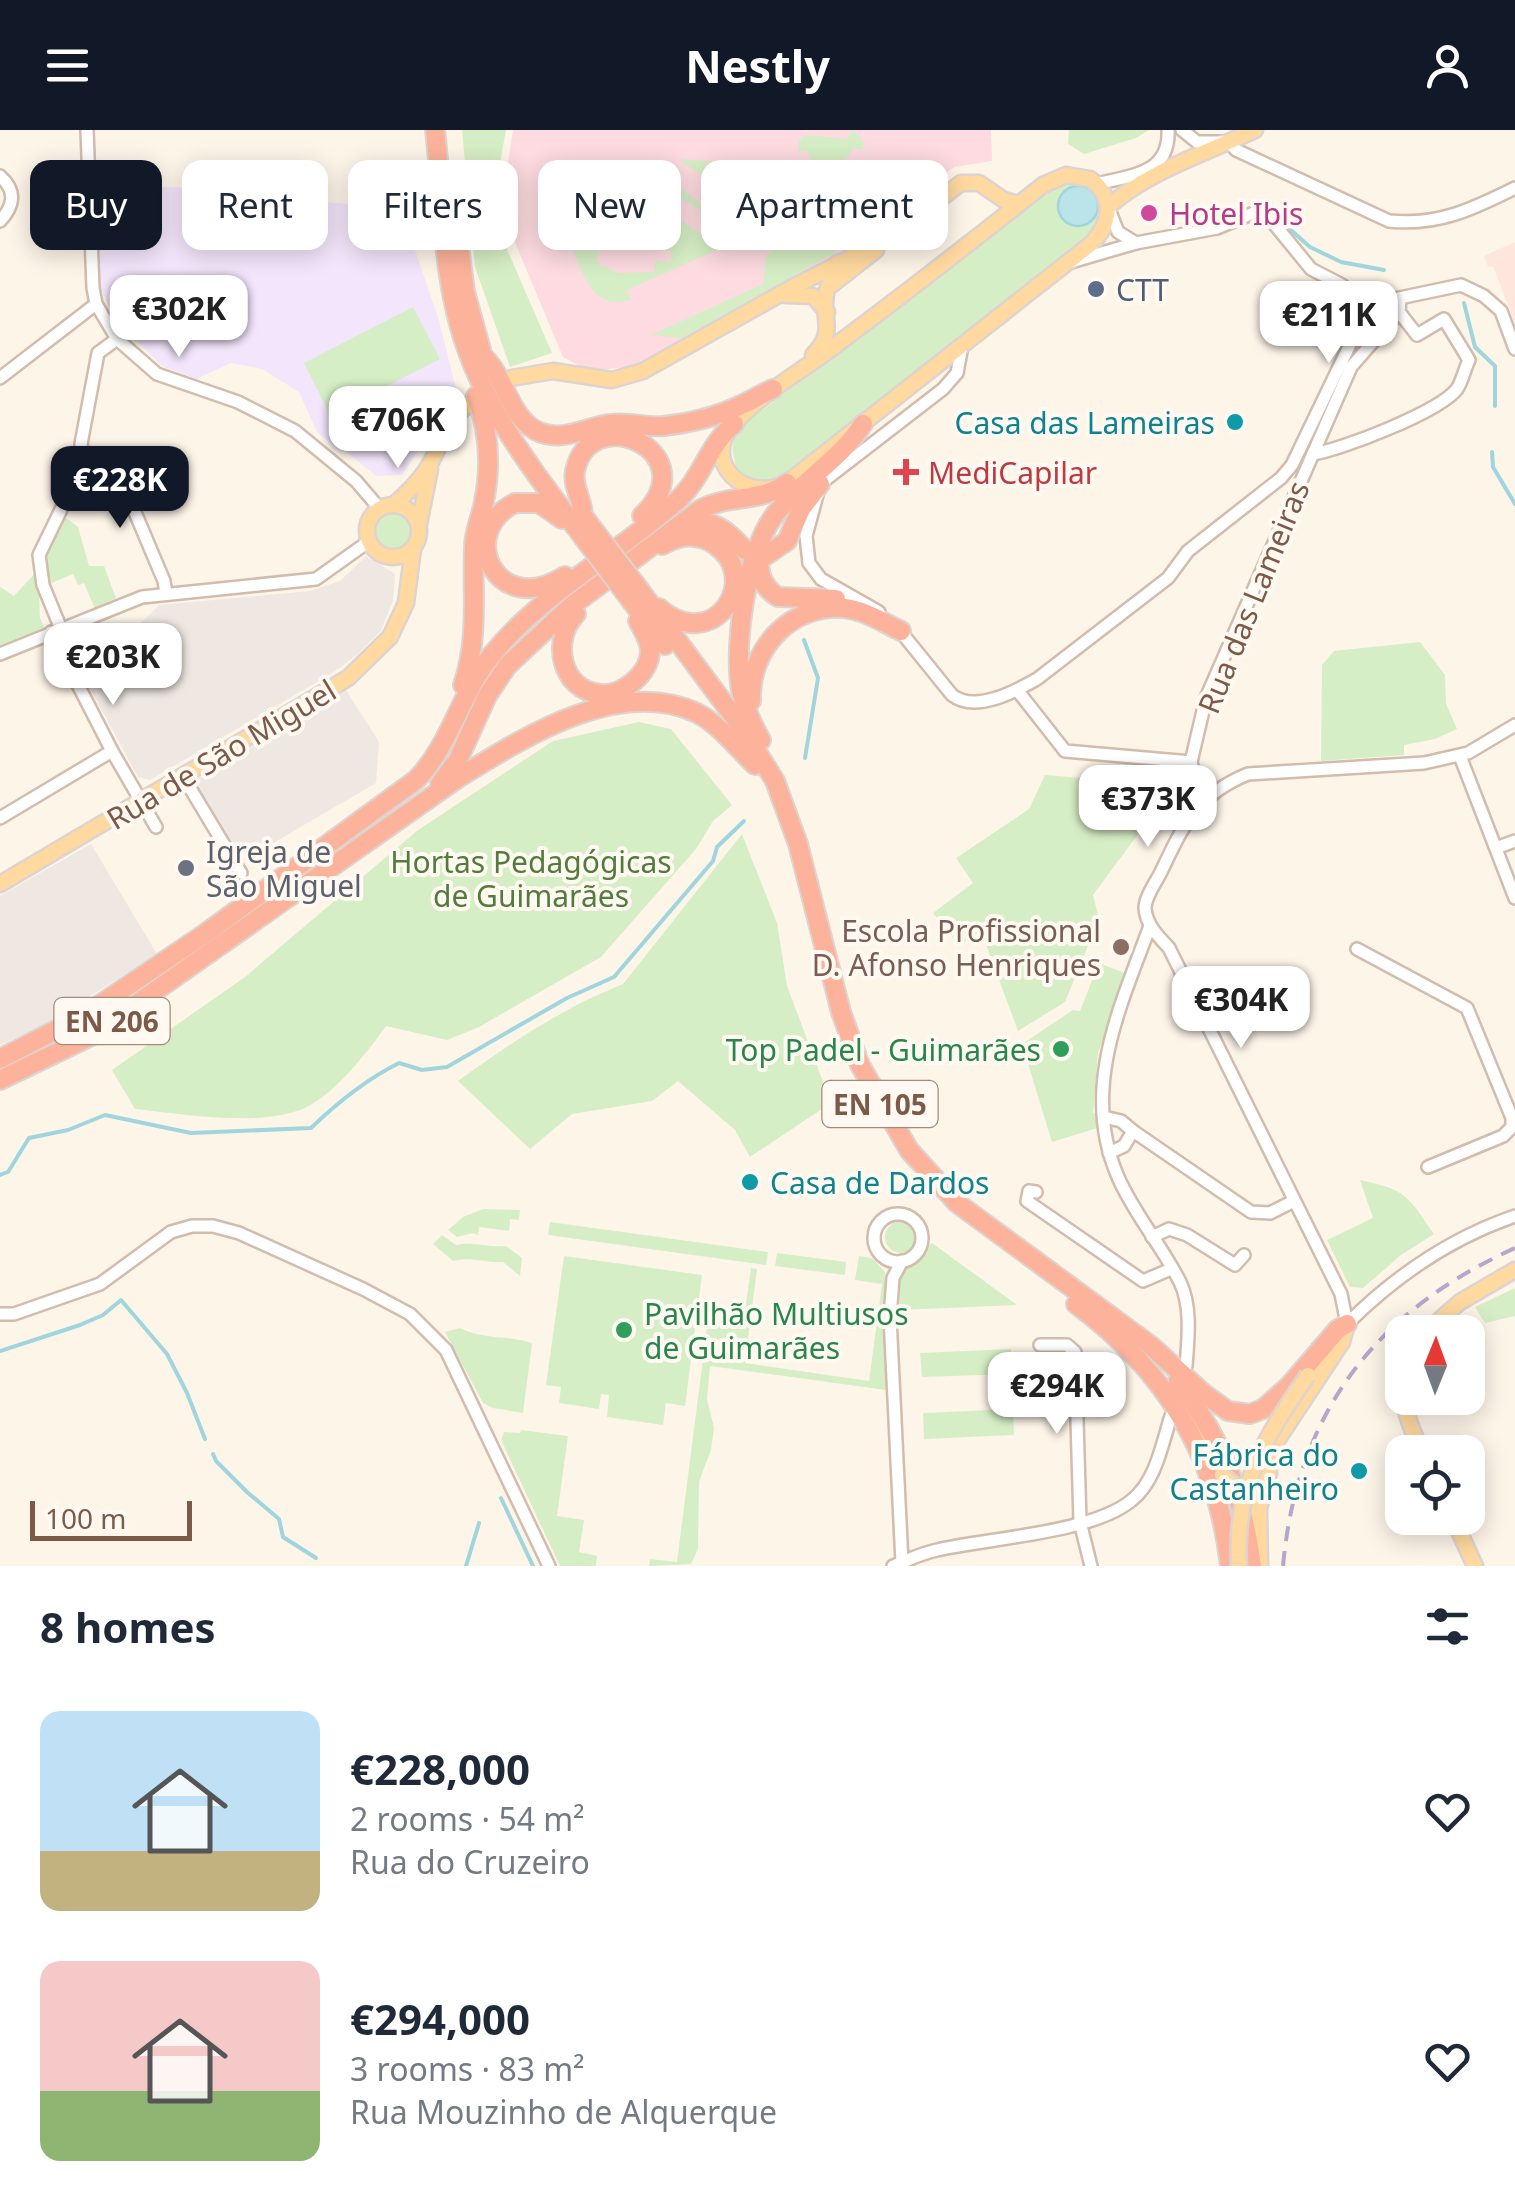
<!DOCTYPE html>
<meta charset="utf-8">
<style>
body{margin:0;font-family:"Noto Sans",sans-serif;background:#f2f2f3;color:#1f2937;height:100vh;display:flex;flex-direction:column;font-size:38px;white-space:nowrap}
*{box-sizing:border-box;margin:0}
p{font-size:32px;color:#747a83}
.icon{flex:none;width:55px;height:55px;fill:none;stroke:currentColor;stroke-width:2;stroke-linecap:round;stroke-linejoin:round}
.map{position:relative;height:1436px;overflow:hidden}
.side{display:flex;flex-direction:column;background:#fff;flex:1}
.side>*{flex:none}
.top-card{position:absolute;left:30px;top:30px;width:1000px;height:90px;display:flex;gap:20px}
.needle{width:65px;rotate:1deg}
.controls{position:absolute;left:1385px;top:1185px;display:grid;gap:20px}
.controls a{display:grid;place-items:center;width:100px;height:100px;border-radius:20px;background:#fff;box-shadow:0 5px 25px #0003;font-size:50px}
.scale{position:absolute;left:30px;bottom:25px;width:162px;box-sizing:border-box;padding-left:10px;border:5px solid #7c5a49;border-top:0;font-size:28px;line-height:35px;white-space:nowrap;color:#7c5a49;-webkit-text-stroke:8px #fff9f1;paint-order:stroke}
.price{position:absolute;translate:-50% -85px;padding:0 22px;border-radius:20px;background:#fff;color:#222;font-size:32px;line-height:65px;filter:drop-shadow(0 2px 5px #0008)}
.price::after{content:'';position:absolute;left:50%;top:60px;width:30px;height:22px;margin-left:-15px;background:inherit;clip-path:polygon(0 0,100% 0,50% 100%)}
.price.on{background:#111827;color:#fff}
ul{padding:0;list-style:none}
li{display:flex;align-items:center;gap:30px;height:250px;padding:0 40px}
li span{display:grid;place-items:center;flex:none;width:280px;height:200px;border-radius:20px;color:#555}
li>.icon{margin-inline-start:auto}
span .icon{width:120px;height:120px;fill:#fffc;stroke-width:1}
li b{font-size:42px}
h2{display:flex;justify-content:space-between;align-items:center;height:120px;padding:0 40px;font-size:42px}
.tag{padding:0 35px;border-radius:20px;background:#fff;box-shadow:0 5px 25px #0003;font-size:35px;line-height:90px}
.tag.on{background:#111827;color:#fff}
header{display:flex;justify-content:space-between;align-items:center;height:130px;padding:0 40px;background:#111827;color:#fff;font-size:45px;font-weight:700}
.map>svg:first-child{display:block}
.commercial{fill:#ffe6dc}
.industrial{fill:#efe8e2}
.education{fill:#f3e5fb}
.medical{fill:#fddbe0}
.green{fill:#d6eec5}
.water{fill:#bbe4ea;stroke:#a0d5dd;stroke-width:2.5}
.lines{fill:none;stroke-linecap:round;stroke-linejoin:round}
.stream{stroke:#a0d5dd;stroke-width:4}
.minor-casing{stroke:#d2bcad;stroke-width:16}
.major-casing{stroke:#ddd4d0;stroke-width:19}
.highway-casing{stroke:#ddd4d0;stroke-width:22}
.minor{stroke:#fff;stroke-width:11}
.major{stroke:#ffd99f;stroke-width:14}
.highway{stroke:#fdb39b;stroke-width:18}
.rail{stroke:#b8a5cb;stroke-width:4;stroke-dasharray:15 10;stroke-linecap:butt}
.major-bridge-casing{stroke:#ddd4d0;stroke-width:19;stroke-linecap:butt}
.highway-bridge-casing{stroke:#ddd4d0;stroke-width:22;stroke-linecap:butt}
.major-bridge{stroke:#ffd99f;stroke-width:14}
.highway-bridge{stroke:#fdb39b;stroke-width:18}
.hotel-dot{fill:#d1479c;stroke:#fff9f1;stroke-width:4}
.service-dot{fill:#5c6f8a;stroke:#fff9f1;stroke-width:4}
.culture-dot{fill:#0f9aa8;stroke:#fff9f1;stroke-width:4}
.health-dot{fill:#e0444e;stroke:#fff9f1;stroke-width:4}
.worship-dot{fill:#6b7280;stroke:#fff9f1;stroke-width:4}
.education-dot{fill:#8d6e63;stroke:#fff9f1;stroke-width:4}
.leisure-dot{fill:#2e9e5b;stroke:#fff9f1;stroke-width:4}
.labels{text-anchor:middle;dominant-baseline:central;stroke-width:8;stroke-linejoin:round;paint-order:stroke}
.shield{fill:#fff9f1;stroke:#a38a7b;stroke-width:2.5}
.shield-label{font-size:28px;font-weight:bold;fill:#7c5a49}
.hotel-label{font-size:30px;fill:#b23c85;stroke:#fff9f1;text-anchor:start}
.service-label{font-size:30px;fill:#4e5e75;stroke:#fff9f1;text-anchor:start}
.culture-label{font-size:30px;fill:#0d838f;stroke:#fff9f1;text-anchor:end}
.health-label{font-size:30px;fill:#be3a42;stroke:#fff9f1;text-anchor:start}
.street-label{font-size:30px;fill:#7c5a49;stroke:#fff9f1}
.worship-label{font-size:30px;fill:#5b616d;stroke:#fff9f1;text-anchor:start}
.park-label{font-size:30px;fill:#517c3d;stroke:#fff9f1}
.education-label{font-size:30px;fill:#785e54;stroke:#fff9f1;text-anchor:end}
.leisure-label{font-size:30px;fill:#27864d;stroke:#fff9f1;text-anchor:end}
</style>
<header><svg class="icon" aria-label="menu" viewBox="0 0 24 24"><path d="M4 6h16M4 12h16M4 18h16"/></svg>Nestly<svg class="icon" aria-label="person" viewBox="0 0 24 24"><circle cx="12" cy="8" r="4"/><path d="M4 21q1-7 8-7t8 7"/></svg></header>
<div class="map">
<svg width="1515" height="1436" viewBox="0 0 1515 1436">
<rect width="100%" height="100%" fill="#fef5e9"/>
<polygon class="commercial" points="1515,112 1515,194 1493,136 1488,137 1484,126"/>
<g class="industrial">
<polygon points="366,426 395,444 393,471 381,501 359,523 334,542 150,650 138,647 82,544 105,529 159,475 310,461 340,451"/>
<polygon points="346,560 379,612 376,653 239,733 193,652"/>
<polygon points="91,714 157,824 41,897 0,915 0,766"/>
</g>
<polygon class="education" points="267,51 307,63 318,71 356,75 398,71 438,187 457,263 402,345 376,346 342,318 337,319 317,302 299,262 262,239 231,233 196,249 162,236 117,192 101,160 98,56 247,58"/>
<polygon class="medical" points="513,0 991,0 992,31 954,37 909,73 910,82 866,112 637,236 589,241 563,227 501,79"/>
<g class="green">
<polygon points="462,0 506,0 495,61 500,103 552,223 510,237 475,137"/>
<polygon points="853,0 864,12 862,20 854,18 830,49 833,57 828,67 822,67 820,65 826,63 807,21 798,21 799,11 805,5 847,9"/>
<polygon points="1069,0 1149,0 1136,8 1084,24 1068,14"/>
<polygon points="683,29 785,38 799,73 793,79 739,72 681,31"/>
<path d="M656,37C686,63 724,97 765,96L767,103L760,115L660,56L657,59L649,44Z"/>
<path d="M1073,53L1090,60L1101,79L1098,96L1086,109L779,350L760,354L738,341C732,324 729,313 740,297L1048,61Z"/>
<path d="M604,54L621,91L596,127L601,138L606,136L617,143L654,142L655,131L670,132L671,121L645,118V108L677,110L682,91L721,118L627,160L631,170C590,180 585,145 570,115L600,74L594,68Z"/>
<polygon points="790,100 814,103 836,118 836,122 682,208 651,205 763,154 766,126"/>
<polygon points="413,177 440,229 330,285 304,233"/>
<circle cx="392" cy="401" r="21"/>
<polygon points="62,385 78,397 89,436 104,436 116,468 95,479 84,453 78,455 73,444 47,455 42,426"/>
<polygon points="38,440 40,488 45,499 0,517 0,457 14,466"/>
<polygon points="1420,512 1445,545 1446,574 1457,599 1435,609 1404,615 1404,625 1321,631 1322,535 1334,521"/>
<path d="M639,592L671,599L732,675L713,691L696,719L601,827L479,897L447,910L386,896C366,924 330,971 297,981C252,996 181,984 135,979L112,940L245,847L418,700L553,611Z"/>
<polygon points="1151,635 1168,635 1178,650 1093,765 1099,789 1065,872 1018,901 981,801 959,815 933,783 973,753 956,728 1029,679 1045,645 1144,653"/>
<path d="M742,704L777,793L787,856L831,973L750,1027L735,1000L678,951L652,971L572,984L530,1019L458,951C509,914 564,877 623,854Z"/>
<polygon points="1099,833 1127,844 1098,923 1093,983 1099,985 1101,997 1052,1012 1022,914 1073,880 1080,881"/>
<path d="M1360,1050C1407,1060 1408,1066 1434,1104L1401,1125L1363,1158L1350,1157L1327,1110L1373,1088Z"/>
<polygon points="483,1079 520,1080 519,1090 510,1089 509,1101 479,1097 478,1105 473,1103 457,1107 448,1100 463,1087"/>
<circle cx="901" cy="1107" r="16"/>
<polygon points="550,1092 768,1122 766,1135 548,1105"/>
<path d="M442,1105L456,1115C475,1111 488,1118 506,1116L522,1128L520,1146L503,1132C484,1133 472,1126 453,1131L433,1114Z"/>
<polygon points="932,1113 1017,1175 899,1180 900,1144"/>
<polygon points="777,1123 846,1132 845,1145 775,1136"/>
<polygon points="564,1126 702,1145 685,1276 666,1273 663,1295 607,1287 609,1265 601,1264 599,1279 559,1273 561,1257 546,1255"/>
<polygon points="859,1126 872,1128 885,1142 886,1260 710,1236 707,1269 714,1298 711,1320 699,1352 698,1419 691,1434 649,1436 650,1429 677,1432 708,1190 743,1195 751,1138 757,1139 745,1233 869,1251 882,1154 855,1150"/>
<polygon points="1515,1158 1515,1186 1485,1193 1475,1177"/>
<path d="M460,1198C483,1210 508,1205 532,1213L523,1283L493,1278L483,1273L445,1202Z"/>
<polygon points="1011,1219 1012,1244 922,1247 920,1223"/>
<polygon points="1013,1279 1014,1305 924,1309 923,1283"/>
<polygon points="521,1300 568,1306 557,1386 584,1390 579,1422 597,1426 596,1436 560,1436 501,1310 504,1302 520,1303"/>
</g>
<circle class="water" cx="1078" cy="76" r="20"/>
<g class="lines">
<g class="stream">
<polyline points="1258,71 1310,117 1341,132 1384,140"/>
<polyline points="1464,173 1475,217 1495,236 1495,276"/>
<polyline points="1492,322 1493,337 1515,374"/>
<polyline points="804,510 818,548 805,628"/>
<path d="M0,1045L8,1042L29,1008L68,1000L105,985L191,1003L311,998C337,973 367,949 399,933L422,940L447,937L567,868L614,847L713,731L717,717L744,691"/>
<polyline points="0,1221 80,1195 103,1185 121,1170 167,1224 187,1263 205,1309"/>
<polyline points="213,1324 216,1331 247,1362 279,1389 283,1407 316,1428"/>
<polyline points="501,1368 533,1436"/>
<polyline points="466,1436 479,1393"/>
</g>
<defs>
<g id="minor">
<polyline points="87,0 93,158 96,174 117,209 157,244 238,272 295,301 356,351 380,379"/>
<path d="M1182,0L1197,12H1229L1236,20L1389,91C1438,96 1473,79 1515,58"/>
<path d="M0,46C17,61 14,76 0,91"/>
<path d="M1097,54C1132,45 1170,44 1168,0"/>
<polyline points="1108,77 1118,102 1136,113"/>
<polyline points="1071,132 1136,113 1217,98 1256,82 1271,90 1311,139 1342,155 1357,177"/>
<polyline points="1357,177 1461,155 1484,166 1501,181 1515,219"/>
<polyline points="0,248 96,174"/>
<path d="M1313,324C1343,319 1439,282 1457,259C1462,252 1465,238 1469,230L1444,189L1417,205L1399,182L1400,168"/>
<polyline points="84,332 129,368 164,451 166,464"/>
<polyline points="879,482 821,449 809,433 806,406 820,354 943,259 957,243 962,216"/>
<path d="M897,497L952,565C975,583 1014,562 1037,549L1168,448L1188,421L1281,348L1292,335L1354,206L1357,177"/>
<polyline points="61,499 43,455 39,425 84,332 81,314 98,223 117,209"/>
<polyline points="51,502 112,621 156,697"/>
<polyline points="0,524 142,467 316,449 368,412"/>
<polyline points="1017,560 1065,621 1191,632"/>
<polyline points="1460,626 1515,768"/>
<polyline points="184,648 241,743"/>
<polyline points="1211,663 1194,644 1191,632 1206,568 1351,237 1399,182"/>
<polyline points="0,688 112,621"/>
<polyline points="1496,718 1515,711"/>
<path d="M1150,796C1120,877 1080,960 1118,1047C1134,1084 1162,1116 1180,1152C1192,1177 1188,1209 1186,1236"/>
<polyline points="1357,819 1467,878 1512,988 1512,997 1503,1006 1428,1037"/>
<polyline points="1104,987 1121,991 1133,1001 1124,1016 1109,1023"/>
<polyline points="1133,1001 1251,1082 1270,1083 1294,1071"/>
<polyline points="1036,1062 1029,1061 1027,1071 1143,1151 1171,1139"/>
<circle cx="898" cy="1108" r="24"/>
<polyline points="1152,1107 1169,1099 1187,1105 1235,1135 1244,1125"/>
<polyline points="902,1131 893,1148 890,1187 902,1433"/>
<polyline points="0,1184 14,1184 100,1154 171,1102 192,1096 213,1096 239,1103 363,1159 410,1184 446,1220 549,1436"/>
<path d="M1347,1194L1341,1164L1169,818C1159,807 1146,795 1145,778C1145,767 1156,752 1161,742C1183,695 1198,664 1248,644L1424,633L1468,623L1515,595"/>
<path d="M1347,1194C1395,1146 1451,1108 1515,1086"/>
<polyline points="1040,1215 1067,1215 1075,1222 1080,1392 1091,1436"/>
<path d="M893,1436C908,1430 922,1423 937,1420C989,1408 1093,1403 1132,1370C1156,1351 1162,1314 1171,1286"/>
</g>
<g id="major">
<path d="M1066,45L1090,49C1116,67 1110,95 1091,114L787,353C744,374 702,332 732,296C758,265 804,240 836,215C906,163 975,109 1043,55Z"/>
<path d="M1108,77C1148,41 1207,23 1255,0"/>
<polyline points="830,156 876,120"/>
<polyline points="786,165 813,166 827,182"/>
<path d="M813,225C837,201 821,190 826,164C828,154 834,143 837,133"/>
<polyline points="511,248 553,241 612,250 643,241 791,158 887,109 961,53 979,53 1004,70 1019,74"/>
<circle cx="393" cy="401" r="26"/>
<path d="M394,375C408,362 422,349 431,332C445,306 444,292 471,273"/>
<polyline points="419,394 430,339"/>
<polyline points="0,754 348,548 390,507 406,473 413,419"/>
<polyline points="1426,1202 1460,1172 1515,1140"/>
<path d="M1402,1243C1401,1273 1409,1295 1422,1322"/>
<polyline points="1181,1272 1222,1345"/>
<polyline points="1257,1353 1272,1318 1342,1212 1347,1194"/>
<polyline points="1453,1388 1475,1436"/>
<polyline points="1260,1436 1259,1379 1269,1343"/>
</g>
<g id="highway">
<path d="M435,0C442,60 442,123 456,182C475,265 524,329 574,395"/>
<polyline points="458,109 465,162 481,220"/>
<path d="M482,225C505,246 508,284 535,300C561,314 585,297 610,294C628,291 646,298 664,296C689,293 716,287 739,276C751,271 761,264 773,259"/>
<path d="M583,386C583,370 572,357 575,341C590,269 709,322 642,386"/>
<path d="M562,389L539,373H515C455,403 497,490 565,446"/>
<path d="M680,405C708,382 724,398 745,420"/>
<path d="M760,424C757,442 762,457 778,467L836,469"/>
<polyline points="765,426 787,411 801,379 820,354"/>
<polyline points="642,463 743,599 775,651 798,714 841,882 860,935 909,1020 957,1073 1150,1215 1204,1264 1228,1281 1250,1284 1263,1279 1289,1256 1338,1199 1347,1194"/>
<polyline points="632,472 665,515"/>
<path d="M659,478C713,526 765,448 714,414C704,407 688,404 676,409C671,410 667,413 662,415"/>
<path d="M576,484C551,509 560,560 600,564C622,566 650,544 650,521C650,511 643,500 638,491"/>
<path d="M463,555C479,508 472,465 474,417C474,401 481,388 484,372C491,337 489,300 476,266"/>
<path d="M751,571C749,519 790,474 844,478C864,480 882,492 901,501"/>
<path d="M761,610C752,594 744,577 741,560C733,514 747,418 777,382C803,350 841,329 863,294"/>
<path d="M440,654L458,630L487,566L507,536L570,477L701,379C730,364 761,373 787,353"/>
<path d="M0,929L83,886L206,803L416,650C451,614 460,564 491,526C543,461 620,423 680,368C703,346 708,315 734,294"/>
<path d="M0,950L91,906L458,648C523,608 618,546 697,583C720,595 736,617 755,635"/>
<path d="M1076,1174C1166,1241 1217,1325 1230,1436"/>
<path d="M1178,1251C1224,1314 1241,1359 1252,1436"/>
</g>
</defs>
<use href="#minor" class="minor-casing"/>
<use href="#major" class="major-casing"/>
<use href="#highway" class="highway-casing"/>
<use href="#minor" class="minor"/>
<use href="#major" class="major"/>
<use href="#highway" class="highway"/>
<path class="rail" d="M1283,1436C1297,1282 1376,1181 1515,1118"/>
<defs>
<g id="major-bridge">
<polyline points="1222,1345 1237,1357 1251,1356"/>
<path d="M1239,1436C1234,1357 1264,1308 1308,1245"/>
</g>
<g id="highway-bridge">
<polyline points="583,386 642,463"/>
<polyline points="574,395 632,472"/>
</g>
</defs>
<use href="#major-bridge" class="major-bridge-casing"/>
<use href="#highway-bridge" class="highway-bridge-casing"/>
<use href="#major-bridge" class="major-bridge"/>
<use href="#highway-bridge" class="highway-bridge"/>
</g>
<circle class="hotel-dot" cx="1149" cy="83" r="10"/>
<circle class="service-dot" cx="1096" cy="159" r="10"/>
<g class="culture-dot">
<circle cx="1235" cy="292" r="10"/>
<circle cx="750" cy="1052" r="10"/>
<circle cx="1359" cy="1341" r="10"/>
</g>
<path class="health-dot" d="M901 327h10v10h10v10h-10v10h-10v-10h-10v-10h10z"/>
<circle class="worship-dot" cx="186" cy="738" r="10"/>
<circle class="education-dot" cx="1121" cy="817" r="10"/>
<g class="leisure-dot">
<circle cx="1061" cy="919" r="10"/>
<circle cx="624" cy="1200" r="10"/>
</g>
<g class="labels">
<g class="shield">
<rect x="54.5" y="868" width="115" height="46" rx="8"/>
<rect x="822.5" y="951" width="115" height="46" rx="8"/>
</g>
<g class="shield-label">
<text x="112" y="891">EN 206</text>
<text x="880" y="974">EN 105</text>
</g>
<g class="hotel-label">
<text x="1169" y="83">Hotel Ibis</text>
</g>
<g class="service-label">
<text x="1116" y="159">CTT</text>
</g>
<g class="culture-label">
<text x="1215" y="292">Casa das Lameiras</text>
<text x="770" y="1052" text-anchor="start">Casa de Dardos</text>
<text x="1339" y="1324">Fábrica do<tspan x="1339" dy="34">Castanheiro</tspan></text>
</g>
<g class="health-label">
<text x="928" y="342">MediCapilar</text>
</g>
<g class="street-label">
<text transform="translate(1253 467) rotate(-68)">Rua das Lameiras</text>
<text transform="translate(221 624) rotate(-31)">Rua de São Miguel</text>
</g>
<g class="worship-label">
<text x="206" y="721">Igreja de<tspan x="206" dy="34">São Miguel</tspan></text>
</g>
<g class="park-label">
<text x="531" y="731">Hortas Pedagógicas<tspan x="531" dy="34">de Guimarães</tspan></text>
</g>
<g class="education-label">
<text x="1101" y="800">Escola Profissional<tspan x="1101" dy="34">D. Afonso Henriques</tspan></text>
</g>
<g class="leisure-label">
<text x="1041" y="919">Top Padel - Guimarães</text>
<text x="644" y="1183" text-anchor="start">Pavilhão Multiusos<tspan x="644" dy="34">de Guimarães</tspan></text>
</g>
</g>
</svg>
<div class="controls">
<a><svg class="needle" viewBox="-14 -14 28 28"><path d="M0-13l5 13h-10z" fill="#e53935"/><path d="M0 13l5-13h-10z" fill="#747a83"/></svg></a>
<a><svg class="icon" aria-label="locate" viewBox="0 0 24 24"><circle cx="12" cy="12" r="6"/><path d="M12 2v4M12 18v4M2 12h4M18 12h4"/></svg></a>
</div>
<div class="scale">100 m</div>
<b class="price" style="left:179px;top:230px">€302K</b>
<b class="price" style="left:1329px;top:236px">€211K</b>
<b class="price" style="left:398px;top:341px">€706K</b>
<b class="price on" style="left:120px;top:401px">€228K</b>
<b class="price" style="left:113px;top:578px">€203K</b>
<b class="price" style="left:1148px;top:720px">€373K</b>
<b class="price" style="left:1241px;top:921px">€304K</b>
<b class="price" style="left:1057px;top:1307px">€294K</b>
<div class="top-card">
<a class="tag on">Buy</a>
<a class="tag">Rent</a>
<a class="tag">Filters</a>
<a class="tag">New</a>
<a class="tag">Apartment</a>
</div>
</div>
<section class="side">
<h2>8 homes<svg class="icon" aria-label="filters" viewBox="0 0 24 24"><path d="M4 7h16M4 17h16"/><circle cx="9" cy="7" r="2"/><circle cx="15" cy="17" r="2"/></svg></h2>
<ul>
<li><span style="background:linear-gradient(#bfe0f5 70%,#c2b280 0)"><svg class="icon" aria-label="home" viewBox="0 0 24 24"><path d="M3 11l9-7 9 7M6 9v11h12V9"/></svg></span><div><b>€228,000</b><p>2 rooms · 54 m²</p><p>Rua do Cruzeiro</p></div><svg class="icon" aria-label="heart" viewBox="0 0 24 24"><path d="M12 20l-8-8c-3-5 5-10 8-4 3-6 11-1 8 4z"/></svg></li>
<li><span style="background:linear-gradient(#f6c9c9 65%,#8fb573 0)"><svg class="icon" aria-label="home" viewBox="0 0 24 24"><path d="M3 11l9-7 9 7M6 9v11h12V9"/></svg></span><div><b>€294,000</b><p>3 rooms · 83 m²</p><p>Rua Mouzinho de Alquerque</p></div><svg class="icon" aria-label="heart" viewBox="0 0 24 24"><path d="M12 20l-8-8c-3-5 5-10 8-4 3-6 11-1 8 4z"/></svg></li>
</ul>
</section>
